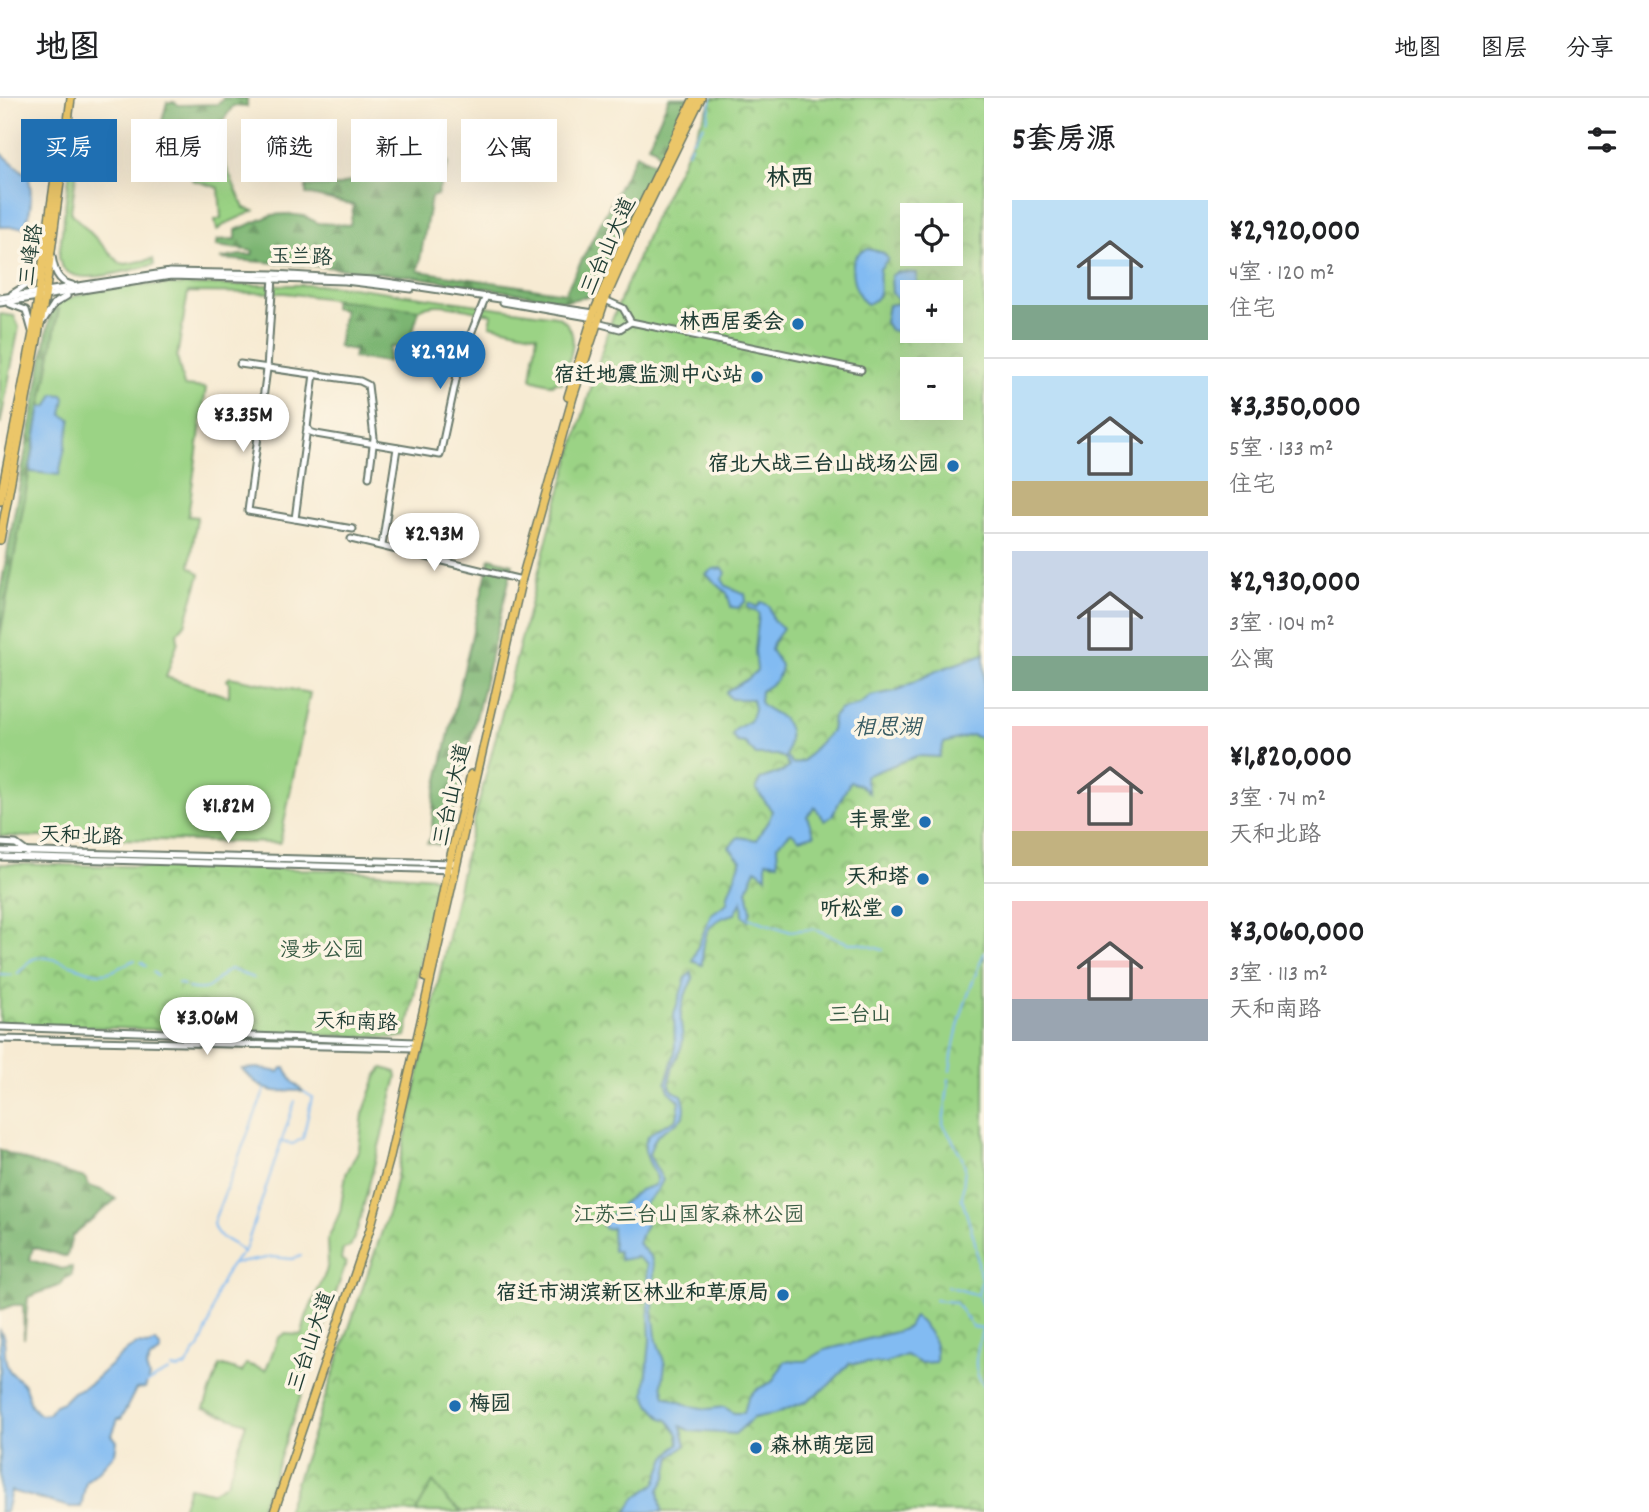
<!DOCTYPE html>
<html lang="zh">
<meta charset="utf-8">
<style>
body{margin:0;font-family:Dekko,"LXGW WenKai TC",sans-serif;background:#f2f2f2;color:#202124;height:100vh;display:flex;flex-direction:column;font-size:26px;white-space:nowrap}
*{box-sizing:border-box;margin:0}
p{font-size:23px;color:#757577}
.icon{flex:none;width:38px;height:38px;fill:none;stroke:currentColor;stroke-width:2;stroke-linecap:round;stroke-linejoin:round}
.map{position:relative;flex:1;overflow:hidden}
.panel{display:flex;flex-direction:column;background:#fff;width:665px}
.panel>*{flex:none}
.guide{position:absolute;left:21px;top:21px;width:665px;height:63px;display:flex;gap:14px}
.buttons{position:absolute;left:900px;top:105px;display:grid;gap:14px}
.buttons a{display:grid;place-items:center;width:63px;height:63px;border-radius:0px;background:#fff;box-shadow:0 7px 28px #0002;font-size:35px}
.price{position:absolute;translate:-50% -60px;padding:0 16px;border-radius:24px;background:#fff;color:#222;font-size:23px;line-height:46px;filter:drop-shadow(0 2px 4px #0008)}
.price::after{content:'';position:absolute;left:50%;top:42px;width:21px;height:16px;margin-left:-10px;background:inherit;clip-path:polygon(0 0,100% 0,50% 100%)}
.price.on{background:#1f6fb2;color:#fff}
ul{padding:0;list-style:none}
li{display:flex;align-items:center;gap:21px;height:175px;padding:0 28px}
li+li{border-top:2px solid #e0e0e0}
li span{display:grid;place-items:center;flex:none;width:196px;height:140px;border-radius:0px;color:#555}
li>.icon{margin-inline-start:auto}
span .icon{width:84px;height:84px;fill:#fffc;stroke-width:1}
li b{font-size:30px}
h2{display:flex;justify-content:space-between;align-items:center;height:84px;padding:0 28px;font-size:30px}
.pill{padding:0 24px;border-radius:0px;background:#fff;box-shadow:0 7px 28px #0002;font-size:24px;line-height:63px}
.pill.on{background:#1f6fb2;color:#fff}
header{display:flex;align-items:center;gap:42px;box-sizing:border-box;height:98px;padding:0 35px;background:#fff;border-bottom:2px solid #e0e0e0}
header strong{font-size:33px}
nav{display:flex;gap:38px;margin-inline-start:auto;font-size:24px}
main{display:flex;flex:1;min-height:0}
.map>svg:first-child{display:block}
.forest{fill:url(#forest-firs);stroke:#4e7953;stroke-width:2}
.park{fill:url(#park-crowns);stroke:#5d885c;stroke-width:2;fill-rule:evenodd}
.garden{fill:#9bd385;stroke:#5d885c;stroke-width:2}
.water{fill:#82bbf2;stroke:#507c93;stroke-width:2}
.lines{fill:none;stroke-linecap:round;stroke-linejoin:round}
.stream{stroke:#82bbf2;stroke-width:2}
.minor-casing{stroke:#6b7a6c;stroke-width:9}
.major-casing{stroke:#6b7a6c;stroke-width:10}
.minor{stroke:#fff;stroke-width:5}
.major{stroke:#ebc669;stroke-width:7}
.poi-dot{fill:#1f6fb2;stroke:#fcf5e5;stroke-width:2.5}
.labels{text-anchor:middle;dominant-baseline:central;stroke-width:7;stroke-linejoin:round;paint-order:stroke}
.street-label{font-size:21px;fill:#1f3d34;stroke:#fcf5e5}
.poi-label{font-size:21px;font-weight:bold;fill:#1f3d34;stroke:#fcf5e5;text-anchor:end}
.park-label{font-size:21px;fill:#385b44;stroke:#fcf5e5}
.water-label{font-size:23px;font-style:italic;fill:#385c64;stroke:#fcf5e5}
.quarter-label{font-size:24px;font-weight:bold;fill:#1f3d34;stroke:#fcf5e5}
</style>
<header>
<strong>地图</strong>
<nav><a>地图</a><a>图层</a><a>分享</a></nav>
</header>
<main>
<div class="map">
<svg width="984" height="1414" viewBox="0 0 984 1414">
<defs>
<pattern id="forest-firs" width="22" height="20" patternUnits="userSpaceOnUse" patternTransform="scale(1.75)"><rect width="22" height="20" fill="#7cb572"/><path d="M5 1l3.5 6h-7zM16 11l3.5 6h-7z" fill="#65945e"/></pattern>
<pattern id="park-crowns" width="20" height="18" patternUnits="userSpaceOnUse" patternTransform="scale(1.75)"><rect width="20" height="18" fill="#9bd385"/><path d="M2 6a3 3 0 1 1 6 0M12 15a3 3 0 1 1 6 0" fill="none" stroke="#7eac6e"/></pattern>
</defs>
<rect width="100%" height="100%" fill="#fcf5e5"/>
<filter id="ink" filterUnits="userSpaceOnUse"><feTurbulence type="fractalNoise" baseFrequency=".0143" numOctaves="2"/><feDisplacementMap in="SourceGraphic" scale="14" xChannelSelector="R" yChannelSelector="G"/><feConvolveMatrix kernelMatrix="1 2 1 2 8 2 1 2 1" color-interpolation-filters="sRGB"/></filter>
<filter id="wash" filterUnits="userSpaceOnUse"><feTurbulence type="fractalNoise" baseFrequency=".00686" numOctaves="4" result="noise"/><feDisplacementMap in="SourceGraphic" scale="28" xChannelSelector="R" yChannelSelector="G"/><feGaussianBlur stdDeviation="1.57" result="paint"/><feColorMatrix in="noise" values="0 0 0 0 0 0 0 0 0 0 0 0 0 0 0 0 0 1.4 0 .05"/><feComposite in="paint" operator="in"/></filter>
<g filter="url(#wash)">
<rect width="100%" height="100%" fill="#f7ebd3"/>
<g class="forest">
<polygon points="223,0 247,0 247,9 233,8 220,27 223,52 203,57 172,53 160,74 149,73 167,4 174,4 179,7 217,6 222,3"/>
<polygon points="669,0 689,0 660,60 655,50 648,47"/>
<polygon points="427,55 449,64 437,97 431,99 418,173 565,195 636,56 655,66 590,198 566,203 417,179 307,167 220,161 240,157 252,157 253,153 216,148 218,142 236,141 236,132 272,117 286,116 304,118 318,125 350,127 354,107 306,96 306,88 337,88"/>
<polygon points="334,201 419,212 408,250 390,249 388,264 353,260 355,252 338,249 344,212 333,210"/>
<polygon points="59,210 0,539 0,495 50,217 53,211"/>
<polygon points="490,460 513,466 448,737 446,742 440,747 427,745 431,739 434,699"/>
<polygon points="0,1052 39,1067 85,1080 89,1088 104,1093 116,1101 72,1138 67,1159 33,1149 30,1162 62,1171 72,1169 72,1177 65,1180 61,1187 28,1199 24,1241 23,1207 13,1207 0,1212"/>
</g>
<g class="park">
<path d="M713,0H984V1414H286L390,1110L466,754L552,422L609,229L654,121ZM912,117H950V156H912ZM912,194H950V233H912ZM912,271H950V310H912Z"/>
<path d="M0,766L339,772L435,779L436,784C425,835 417,887 406,938L393,940L0,926Z"/>
</g>
<g class="garden">
<polygon points="223,52 225,66 244,110 254,113 227,125 217,132 215,122 221,120 219,90 192,82 193,71 204,72 208,55"/>
<path d="M70,70L77,71L71,113L72,116L120,165L126,166L153,161L154,167C129,171 63,196 59,159Z"/>
<path d="M144,187H320L352,189L556,218C585,231 569,263 562,285L555,284L553,287L531,281L537,237L490,227L492,216C472,213 435,200 419,212L285,195L188,194L177,259L184,288L206,290L188,418L197,419L190,468L200,476L185,526L177,535L178,543L166,579L229,599V585L227,582L230,579L310,595L280,745L0,738V539L59,211H53C69,192 119,191 144,187Z"/>
<polygon points="0,216 14,218 19,229 0,327"/>
<polygon points="383,970 396,974 397,979 357,1133 350,1149 343,1151 341,1161 346,1165 272,1383 258,1414 181,1414 189,1389 212,1394 227,1385 246,1325 204,1310 220,1267 242,1274 246,1266 266,1272 278,1240 285,1236 302,1237 306,1219 326,1174 328,1165 327,1143 340,1114 346,1076 359,1051 363,1016 377,977"/>
<polygon points="433,1384 449,1404 462,1414 416,1414"/>
</g>
<g class="water">
<path d="M0,54L29,79C32,94 32,116 24,129H0Z"/>
<path d="M868,151L884,155L888,161L880,171C878,186 885,200 867,206C852,196 843,155 868,151Z"/>
<polygon points="897,174 917,175 916,194 912,194 912,198 898,202 892,195 891,178"/>
<polygon points="912,203 913,233 906,236 890,232 885,224 888,207"/>
<polygon points="54,296 63,297 65,300 62,317 71,321 59,377 31,374 30,371 41,309 48,308"/>
<polygon points="723,470 726,475 722,481 726,488 745,496 746,503 738,510 731,509 727,495 706,476 713,471"/>
<path d="M762,504L769,508L773,522L783,531L773,545L771,552L781,567C780,582 773,586 761,593L760,604C765,611 770,612 778,617C793,627 790,641 786,658L793,666L803,663L831,633L833,619L839,612L859,607L870,598L896,593L936,573L984,556V641L971,637L944,645L939,659L917,658L865,678L869,695L860,687L850,684L832,718L825,723L815,709L807,718L814,737L799,741L791,734L777,748L778,765L766,763V779L756,771L747,792L751,812L748,823L743,817L742,803L735,816C705,822 703,839 702,867L692,863L711,816L727,805L728,796L741,763L729,749L738,739L757,742C761,730 770,725 772,713L756,691L760,681L784,673L789,669L785,660L777,657H756L745,645L737,644L732,637L736,631L750,623L754,611L752,601H731L726,595C736,585 749,584 757,572L755,553L759,515L747,509L749,505L757,509Z"/>
<path d="M691,875L693,881C686,892 680,909 681,923C681,933 685,940 681,950C677,959 668,977 670,987C671,993 677,995 682,997C693,1025 672,1024 659,1036C653,1042 651,1050 649,1057L663,1082L657,1093L644,1106L646,1126L638,1145L651,1159L654,1171L653,1212L656,1239L665,1267L662,1287L665,1298L690,1308L708,1311L724,1309L734,1315H744L748,1300L755,1292L772,1284L785,1263H806L825,1252L899,1233L908,1229L914,1218C929,1231 938,1244 936,1264L920,1265L906,1257L886,1265H850L829,1287L805,1304L774,1316L753,1320L735,1336L690,1333L681,1328L686,1347L671,1359L667,1378L659,1392L662,1414H627L634,1401L656,1385L666,1359L679,1345L678,1336L668,1322L662,1320L651,1308L645,1296L650,1242L647,1167L637,1159L620,1162L618,1153H613L612,1130L605,1131L602,1127L625,1103L640,1092L655,1087L657,1080C649,1063 634,1045 657,1031C664,1027 671,1025 677,1020L680,1003L669,993L666,985L675,953L674,916L686,879Z"/>
<path d="M258,970L279,974L282,970H285L293,984L304,994C293,991 286,994 275,993C263,992 250,980 242,971Z"/>
<path d="M0,1232C8,1242 2,1258 8,1270C11,1277 20,1281 24,1287C30,1298 28,1309 40,1317L48,1316L55,1307L63,1304L73,1294L90,1286L127,1252L137,1246L148,1247L156,1244L161,1251V1254L150,1261L146,1270L149,1279L145,1290L136,1291L121,1321H118L112,1337L117,1343L115,1355L101,1371L86,1383L81,1409H70L11,1393L6,1414H0Z"/>
</g>
<g class="lines">
<g class="stream">
<polyline points="707,23 712,0"/>
<polyline points="692,43 704,27"/>
<polyline points="688,54 691,47"/>
<polyline points="749,820 788,833 815,831 848,845 859,845 883,852"/>
<polyline points="141,864 146,868"/>
<polyline points="153,874 157,878"/>
<polyline points="0,876 12,877"/>
<path d="M17,876C22,872 27,864 33,861C50,854 82,874 99,875C114,876 122,866 135,862"/>
<polyline points="178,885 184,887"/>
<path d="M188,890C216,896 211,881 230,871L253,880"/>
<path d="M950,973C955,927 967,898 984,855"/>
<polyline points="949,981 943,1026 961,1057 965,1069 962,1101 975,1144 981,1185 978,1197"/>
<polyline points="281,1044 293,1046 303,1040 312,999 304,994"/>
<path d="M243,1154C233,1141 216,1143 213,1125L265,991"/>
<polyline points="233,1166 272,1159 292,1161 301,1158"/>
<polyline points="947,1188 978,1197 984,1212"/>
<path d="M935,1202L955,1204L973,1229L982,1231C979,1249 969,1272 984,1287"/>
<polyline points="172,1270 178,1271 187,1268 193,1256 199,1250 209,1226 217,1193 230,1168 245,1152 295,1003"/>
<polyline points="146,1285 169,1273"/>
</g>
</g>
</g>
<g filter="url(#ink)">
<g class="lines">
<defs>
<g id="minor">
<path d="M52,158C54,171 57,184 72,187"/>
<polyline points="273,179 267,271 248,413 353,431"/>
<polyline points="12,196 34,182 40,171"/>
<polyline points="0,200 170,174 274,176 373,182 594,215"/>
<polyline points="503,204 594,220"/>
<polyline points="0,205 171,178 345,183 411,191"/>
<polyline points="10,206 26,212 32,233"/>
<polyline points="43,223 54,206 67,198"/>
<polyline points="631,224 861,272"/>
<polyline points="597,225 620,231 631,224 623,210 605,202"/>
<polyline points="240,266 360,283 368,287 374,340 369,379"/>
<polyline points="307,329 310,334 316,336 440,357 460,263 486,198"/>
<polyline points="295,421 314,276"/>
<polyline points="351,441 522,482"/>
<polyline points="382,447 397,350"/>
<polyline points="0,745 16,746 28,755"/>
<polyline points="0,753 453,765"/>
<polyline points="0,759 455,772"/>
<polyline points="0,929 416,944"/>
<polyline points="0,941 415,950"/>
</g>
<g id="major">
<polyline points="568,299 594,214 623,146 694,0"/>
<polyline points="0,403 33,235 60,45"/>
<polyline points="0,442 45,199 71,0"/>
<polyline points="426,880 449,765 471,676"/>
<polyline points="274,1414 370,1131 389,1063 521,484 573,299 605,202 638,128 701,0"/>
</g>
</defs>
<use href="#minor" class="minor-casing"/>
<use href="#major" class="major-casing"/>
<use href="#minor" class="minor"/>
<use href="#major" class="major"/>
</g>
</g>
<g class="poi-dot">
<circle cx="798" cy="226" r="7"/>
<circle cx="757" cy="279" r="7"/>
<circle cx="953" cy="368" r="7"/>
<circle cx="925" cy="724" r="7"/>
<circle cx="923" cy="781" r="7"/>
<circle cx="897" cy="813" r="7"/>
<circle cx="783" cy="1197" r="7"/>
<circle cx="455" cy="1308" r="7"/>
<circle cx="756" cy="1350" r="7"/>
</g>
<g class="labels">
<g class="street-label">
<text transform="translate(610 149) rotate(-66)">三台山大道</text>
<text transform="translate(33 157) rotate(-82)">三峰路</text>
<text transform="translate(301 161) rotate(2)">玉兰路</text>
<text transform="translate(454 697) rotate(-77)">三台山大道</text>
<text transform="translate(81 740) rotate(2)">天和北路</text>
<text transform="translate(356 926) rotate(2)">天和南路</text>
<text transform="translate(313 1244) rotate(-71)">三台山大道</text>
</g>
<g class="poi-label">
<text x="784" y="226">林西居委会</text>
<text x="743" y="279">宿迁地震监测中心站</text>
<text x="939" y="368">宿北大战三台山战场公园</text>
<text x="911" y="724">丰景堂</text>
<text x="909" y="781">天和塔</text>
<text x="883" y="813">听松堂</text>
<text x="769" y="1197">宿迁市湖滨新区林业和草原局</text>
<text x="469" y="1308" text-anchor="start">梅园</text>
<text x="770" y="1350" text-anchor="start">森林萌宠园</text>
</g>
<g class="park-label">
<text x="322" y="854">漫步公园</text>
<text x="860" y="919">三台山</text>
<text x="689" y="1119">江苏三台山国家森林公园</text>
</g>
<g class="water-label">
<text x="887" y="631">相思湖</text>
</g>
<g class="quarter-label">
<text x="790" y="82">林西</text>
</g>
</g>
</svg>
<div class="buttons">
<a><svg class="icon" aria-label="locate" viewBox="0 0 24 24"><circle cx="12" cy="12" r="6"/><path d="M12 2v4M12 18v4M2 12h4M18 12h4"/></svg></a>
<a>+</a>
<a>−</a>
</div>
<b class="price on" style="left:440px;top:293px">¥2.92M</b>
<b class="price" style="left:243px;top:356px">¥3.35M</b>
<b class="price" style="left:434px;top:475px">¥2.93M</b>
<b class="price" style="left:228px;top:747px">¥1.82M</b>
<b class="price" style="left:207px;top:959px">¥3.06M</b>
<div class="guide">
<a class="pill on">买房</a>
<a class="pill">租房</a>
<a class="pill">筛选</a>
<a class="pill">新上</a>
<a class="pill">公寓</a>
</div>
</div>
<section class="panel">
<h2>5套房源<svg class="icon" aria-label="filters" viewBox="0 0 24 24"><path d="M4 7h16M4 17h16"/><circle cx="9" cy="7" r="2"/><circle cx="15" cy="17" r="2"/></svg></h2>
<ul>
<li><span style="background:linear-gradient(#bfe0f5 75%,#7fa58c 0)"><svg class="icon" aria-label="home" viewBox="0 0 24 24"><path d="M3 11l9-7 9 7M6 9v11h12V9"/></svg></span><div><b>¥2,920,000</b><p>4室 · 120 m²</p><p>住宅</p></div></li>
<li><span style="background:linear-gradient(#bfe0f5 75%,#c2b280 0)"><svg class="icon" aria-label="home" viewBox="0 0 24 24"><path d="M3 11l9-7 9 7M6 9v11h12V9"/></svg></span><div><b>¥3,350,000</b><p>5室 · 133 m²</p><p>住宅</p></div></li>
<li><span style="background:linear-gradient(#c9d6e8 75%,#7fa58c 0)"><svg class="icon" aria-label="home" viewBox="0 0 24 24"><path d="M3 11l9-7 9 7M6 9v11h12V9"/></svg></span><div><b>¥2,930,000</b><p>3室 · 104 m²</p><p>公寓</p></div></li>
<li><span style="background:linear-gradient(#f6c9c9 75%,#c2b280 0)"><svg class="icon" aria-label="home" viewBox="0 0 24 24"><path d="M3 11l9-7 9 7M6 9v11h12V9"/></svg></span><div><b>¥1,820,000</b><p>3室 · 74 m²</p><p>天和北路</p></div></li>
<li><span style="background:linear-gradient(#f6c9c9 70%,#9aa5b1 0)"><svg class="icon" aria-label="home" viewBox="0 0 24 24"><path d="M3 11l9-7 9 7M6 9v11h12V9"/></svg></span><div><b>¥3,060,000</b><p>3室 · 113 m²</p><p>天和南路</p></div></li>
</ul>
</section>
</main>
